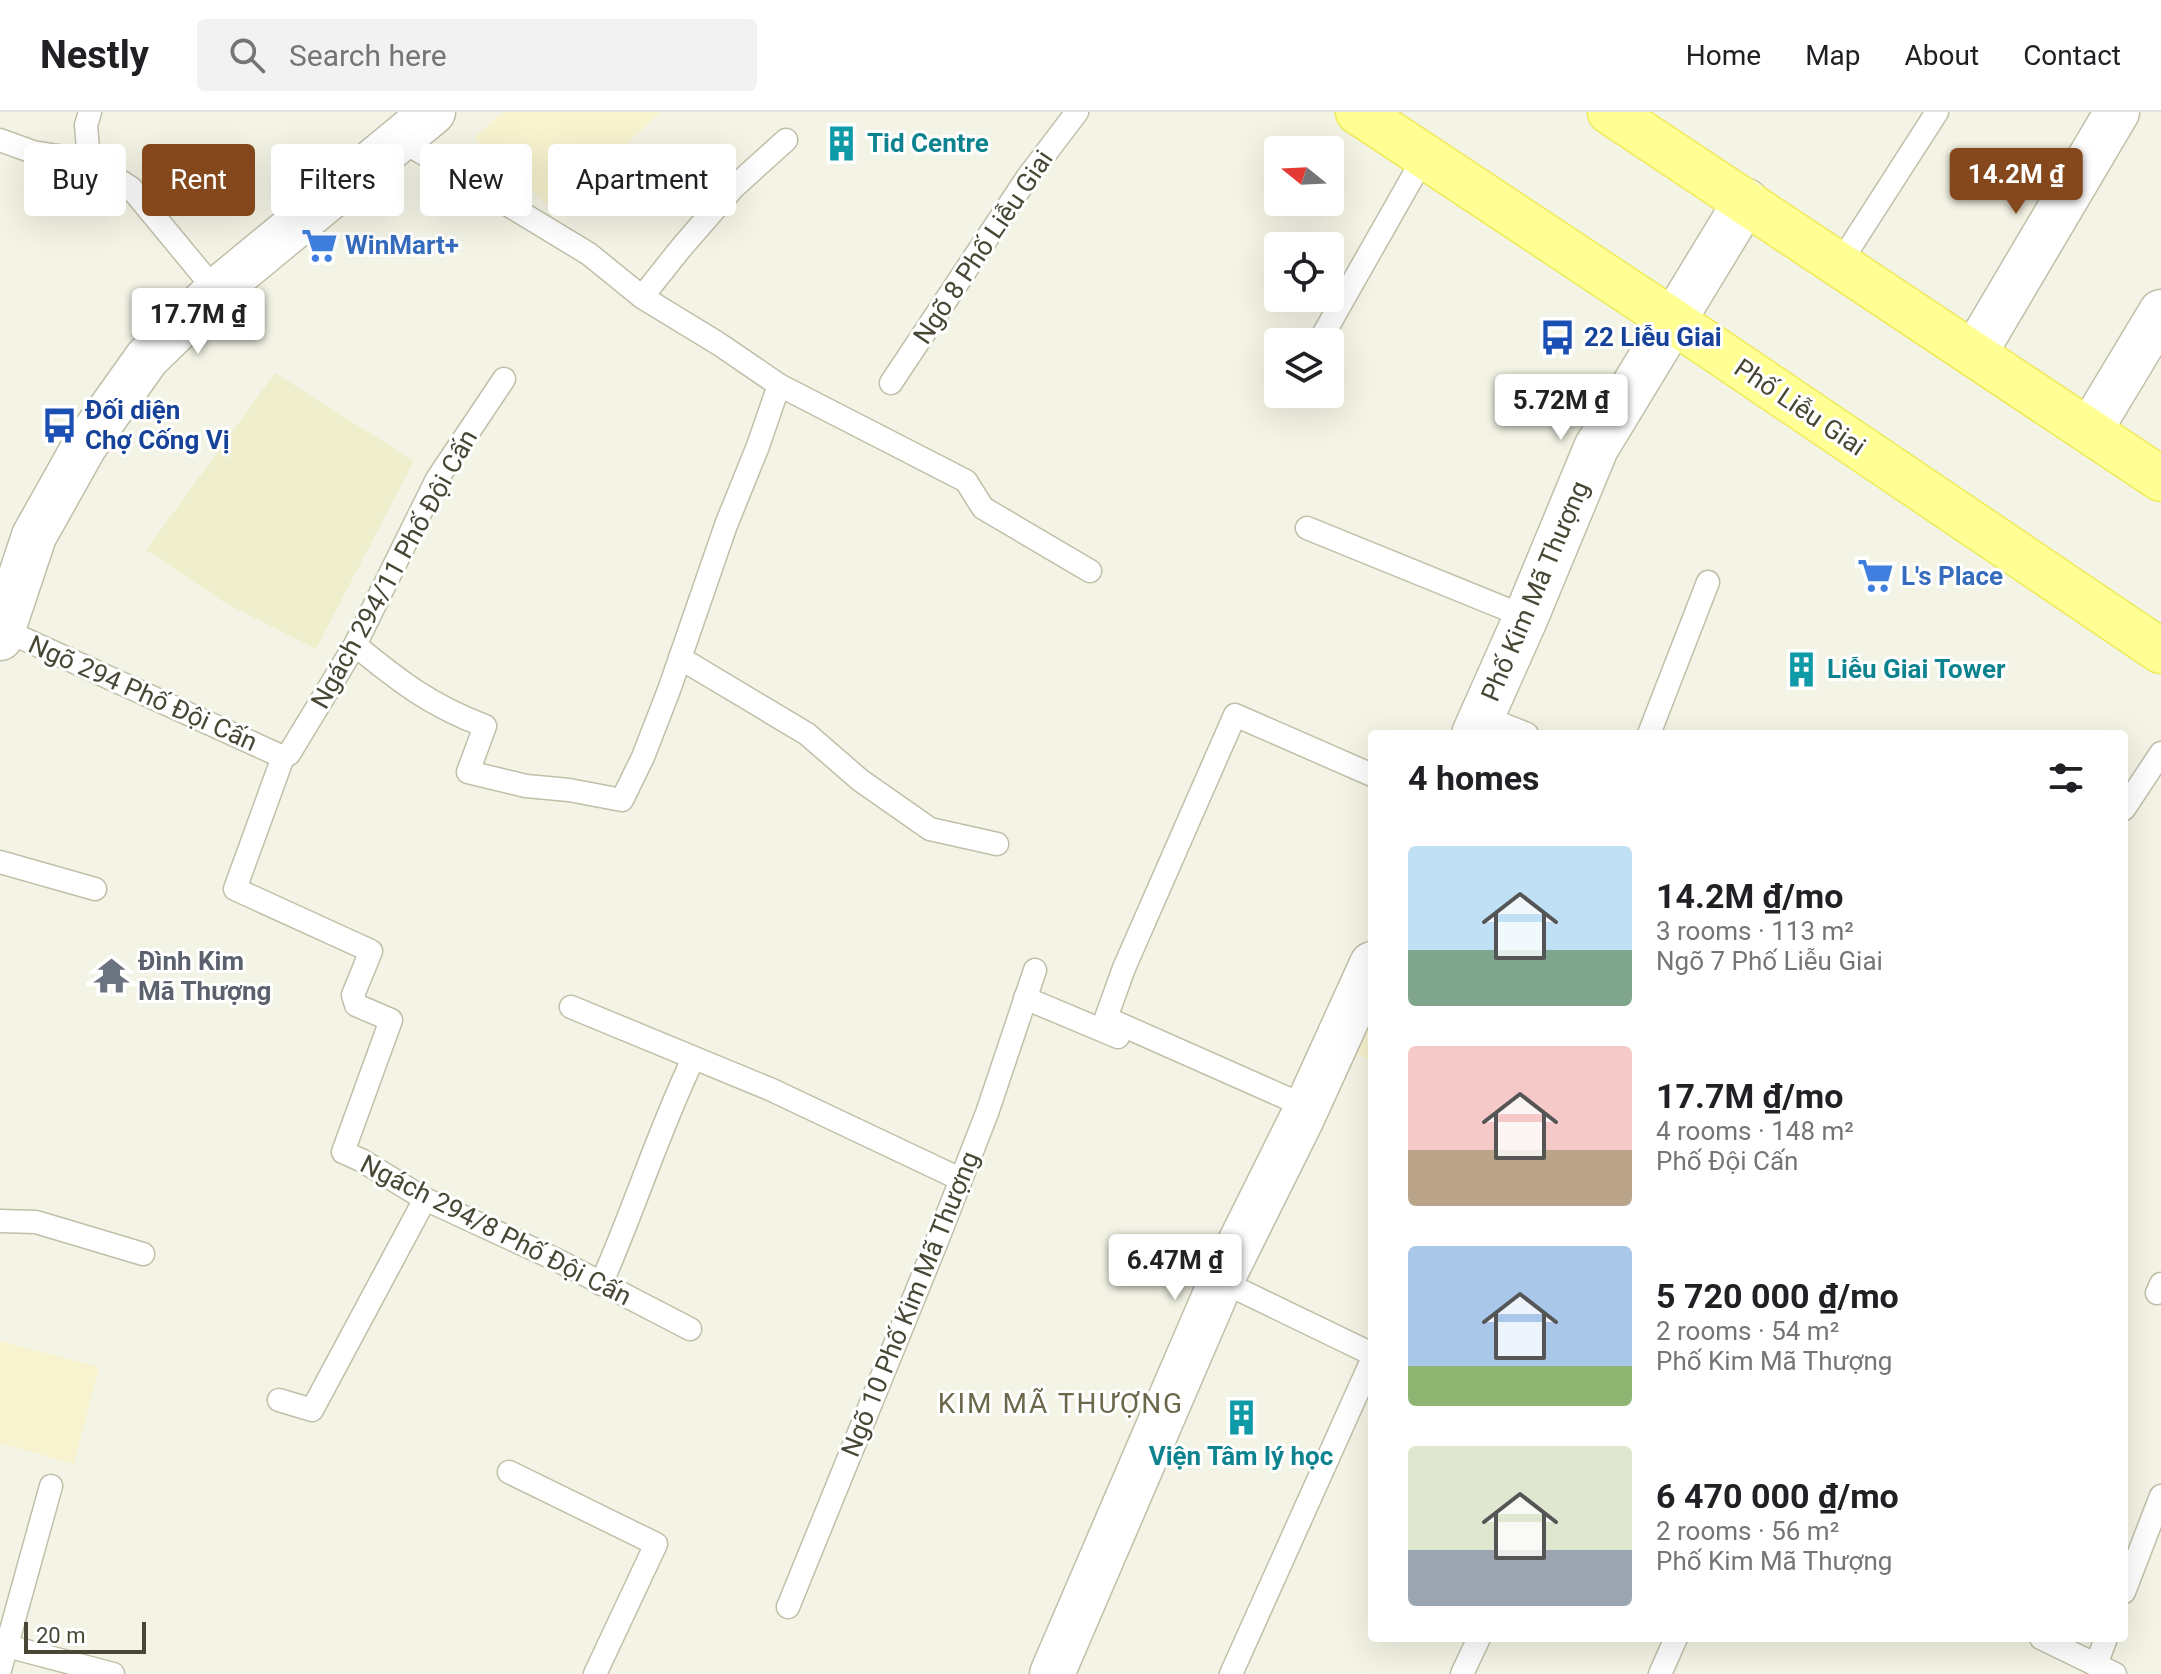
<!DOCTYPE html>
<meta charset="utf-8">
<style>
body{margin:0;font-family:Roboto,sans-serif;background:#f2f2f2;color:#202124;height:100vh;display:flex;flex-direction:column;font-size:30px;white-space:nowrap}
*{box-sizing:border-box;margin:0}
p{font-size:26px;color:#757577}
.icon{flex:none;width:44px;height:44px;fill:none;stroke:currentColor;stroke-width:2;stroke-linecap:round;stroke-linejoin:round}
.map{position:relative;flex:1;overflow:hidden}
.sheet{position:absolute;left:1368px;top:618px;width:760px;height:912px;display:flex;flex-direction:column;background:#fff;border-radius:8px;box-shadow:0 8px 32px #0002}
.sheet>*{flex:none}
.banner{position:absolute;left:24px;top:32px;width:760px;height:72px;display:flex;gap:16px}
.needle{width:52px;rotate:288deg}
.controls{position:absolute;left:1264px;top:24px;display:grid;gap:16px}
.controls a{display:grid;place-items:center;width:80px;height:80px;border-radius:8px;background:#fff;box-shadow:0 8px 32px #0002;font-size:40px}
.scale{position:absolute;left:24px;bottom:20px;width:122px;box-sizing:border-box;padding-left:8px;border:4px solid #484634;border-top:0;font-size:22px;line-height:28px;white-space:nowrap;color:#484634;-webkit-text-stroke:6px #fff;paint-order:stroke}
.price{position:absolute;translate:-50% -68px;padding:0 18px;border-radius:8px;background:#fff;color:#222;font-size:26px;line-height:52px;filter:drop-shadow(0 2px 4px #0008)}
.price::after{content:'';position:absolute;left:50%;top:48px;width:24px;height:18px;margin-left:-12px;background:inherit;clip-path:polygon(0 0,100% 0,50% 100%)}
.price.selected{background:#84481c;color:#fff}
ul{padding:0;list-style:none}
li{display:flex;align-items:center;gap:24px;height:200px;padding:0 40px}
li span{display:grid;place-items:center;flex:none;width:224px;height:160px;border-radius:8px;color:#555}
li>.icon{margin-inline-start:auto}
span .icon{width:96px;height:96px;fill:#fffc;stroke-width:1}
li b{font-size:34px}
h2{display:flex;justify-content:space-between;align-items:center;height:96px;padding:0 40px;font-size:34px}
.tag{padding:0 28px;border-radius:8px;background:#fff;box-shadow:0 8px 32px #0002;font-size:28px;line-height:72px}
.tag.selected{background:#84481c;color:#fff}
header{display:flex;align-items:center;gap:48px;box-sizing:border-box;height:112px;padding:0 40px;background:#fff;border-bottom:2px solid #e0e0e0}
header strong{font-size:38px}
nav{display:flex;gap:44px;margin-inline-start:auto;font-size:28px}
.search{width:560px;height:72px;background:#f2f2f2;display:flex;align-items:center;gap:20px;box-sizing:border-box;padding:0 28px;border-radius:8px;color:#757577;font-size:30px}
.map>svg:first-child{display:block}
.commercial{fill:#f8f3cf}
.education{fill:#efefce}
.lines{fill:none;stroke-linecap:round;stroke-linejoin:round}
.service-casing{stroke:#c1bfa8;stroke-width:25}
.minor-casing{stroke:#c1bfa8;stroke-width:47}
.tertiary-casing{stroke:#c1bfa8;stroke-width:47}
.primary-casing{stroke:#eeeb5a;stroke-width:47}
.service{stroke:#fff;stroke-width:22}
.minor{stroke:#fff;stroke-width:44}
.tertiary{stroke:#fff;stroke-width:44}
.primary{stroke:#ffff94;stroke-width:44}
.labels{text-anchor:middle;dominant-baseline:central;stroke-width:6;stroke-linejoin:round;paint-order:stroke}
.culture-label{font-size:26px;font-weight:bold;fill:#0d838f;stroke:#fff;text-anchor:start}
.shop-label{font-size:26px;font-weight:bold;fill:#366cbe;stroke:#fff;text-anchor:start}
.street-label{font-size:26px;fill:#484634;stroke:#fff}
.transit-label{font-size:26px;font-weight:bold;fill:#164399;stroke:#fff;text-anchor:start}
.worship-label{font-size:26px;font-weight:bold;fill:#5b616d;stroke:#fff;text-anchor:start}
.neighbourhood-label{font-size:28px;letter-spacing:2px;fill:#6c684b;stroke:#fff}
</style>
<header>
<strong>Nestly</strong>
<div class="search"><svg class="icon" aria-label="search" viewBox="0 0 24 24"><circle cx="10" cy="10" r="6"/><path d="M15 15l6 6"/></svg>Search here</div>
<nav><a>Home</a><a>Map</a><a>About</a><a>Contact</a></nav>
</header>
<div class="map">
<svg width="2161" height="1562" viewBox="0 0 2161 1562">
<rect width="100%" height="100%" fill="#f4f4e6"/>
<g class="commercial">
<polygon points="503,0 661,0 553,98 474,26"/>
<polygon points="1372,890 1372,949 1351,940"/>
<polygon points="0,1229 99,1255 74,1352 0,1331"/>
</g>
<polygon class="education" points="275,261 414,349 316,537 225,491 146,438"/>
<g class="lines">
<defs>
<g id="service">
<polyline points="0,28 33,40 89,49 131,76 216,179"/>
<polyline points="401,28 589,142 642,185 719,232 779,273 966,369 983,396 1090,459"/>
<polyline points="89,49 86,13 90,0"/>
<polyline points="1840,151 1937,0"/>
<polyline points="642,185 681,136 733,76 786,28"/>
<polyline points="1319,230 1424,45"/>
<polyline points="891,271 1027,66 1077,0"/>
<polyline points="1307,416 1526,505"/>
<polyline points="2,517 283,645"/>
<path d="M355,533C399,569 431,594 485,614L468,660L526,674L569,678L622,688L643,645L669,578L726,413L758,334L779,273"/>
<polyline points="680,546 807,622 860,668 930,717 997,732"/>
<polyline points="1482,604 1527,622"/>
<polyline points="1649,622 1708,470"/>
<polyline points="283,645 235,777 371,839 353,883 356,893 391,908 343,1040 361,1048 425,1087 557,1148 690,1217"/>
<polyline points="283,645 289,642 355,533 437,367 504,267"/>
<polyline points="2124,697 2161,641"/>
<polyline points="0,750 95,777"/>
<polyline points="1025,886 1118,925"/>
<polyline points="571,895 772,978 960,1067"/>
<polyline points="1307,995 1106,906 1124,856 1235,603 1372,663"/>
<polyline points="0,1109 36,1110 143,1142"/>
<polyline points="1221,1169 1372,1242"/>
<path d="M601,1172C634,1098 658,1020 693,947"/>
<polyline points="2157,1181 2161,1172"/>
<polyline points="279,1288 312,1298 425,1087"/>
<polyline points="509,1360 656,1432 595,1562"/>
<polyline points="2124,1480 2161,1384"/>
<polyline points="788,1495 935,1134 987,1001 1035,858"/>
<polyline points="2041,1526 2115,1562"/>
<polyline points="7,1534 113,1562"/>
<polyline points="2096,1553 2106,1526"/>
<polyline points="0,1558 51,1374"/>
<polyline points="1231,1562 1372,1248"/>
<polyline points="1462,1562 1479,1526"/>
<polyline points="1660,1562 1676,1526"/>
</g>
<g id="minor">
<polyline points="1974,242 2117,0"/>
<polyline points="2090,318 2161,200"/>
<polyline points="1474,622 1526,505 1596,336 1746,89"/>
<polyline points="1052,1562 1221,1169 1302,1006 1372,852"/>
</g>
<polyline id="tertiary" points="0,526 34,424 85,333 147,246 216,179 433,0"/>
<g id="primary">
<polyline points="1358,0 1673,209 2161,539"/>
<polyline points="1610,0 2161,367"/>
</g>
</defs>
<use href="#service" class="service-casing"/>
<use href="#minor" class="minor-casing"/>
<use href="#tertiary" class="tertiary-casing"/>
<use href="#primary" class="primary-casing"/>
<use href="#service" class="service"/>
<use href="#minor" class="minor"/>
<use href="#tertiary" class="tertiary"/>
<use href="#primary" class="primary"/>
</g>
<defs>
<symbol id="building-bare" viewBox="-9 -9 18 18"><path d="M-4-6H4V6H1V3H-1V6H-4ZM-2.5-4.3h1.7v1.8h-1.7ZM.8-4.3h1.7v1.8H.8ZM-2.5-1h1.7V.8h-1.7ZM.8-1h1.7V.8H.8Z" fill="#0f9aa8" stroke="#fff" stroke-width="2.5" paint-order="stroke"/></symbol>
<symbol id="supermarket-bare" viewBox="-9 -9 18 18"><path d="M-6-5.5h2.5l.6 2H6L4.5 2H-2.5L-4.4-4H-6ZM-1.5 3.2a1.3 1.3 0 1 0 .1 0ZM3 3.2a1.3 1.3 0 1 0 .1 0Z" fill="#3f7fe0" stroke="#fff" stroke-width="2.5" paint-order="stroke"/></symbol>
<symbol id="bus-bare" viewBox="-9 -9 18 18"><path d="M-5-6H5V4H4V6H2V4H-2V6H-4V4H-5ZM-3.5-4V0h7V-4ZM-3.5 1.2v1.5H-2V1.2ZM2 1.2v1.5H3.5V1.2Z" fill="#1a4fb4" stroke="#fff" stroke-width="2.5" paint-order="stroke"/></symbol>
<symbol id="temple-bare" viewBox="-9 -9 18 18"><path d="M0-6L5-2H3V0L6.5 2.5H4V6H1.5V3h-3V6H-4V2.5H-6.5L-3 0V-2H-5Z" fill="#6b7280" stroke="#fff" stroke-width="2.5" paint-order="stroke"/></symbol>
</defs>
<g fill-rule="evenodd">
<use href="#building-bare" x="816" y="6" width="51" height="51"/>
<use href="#supermarket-bare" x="294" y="108" width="51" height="51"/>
<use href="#bus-bare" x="1532" y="200" width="51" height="51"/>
<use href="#bus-bare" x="34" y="288" width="51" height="51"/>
<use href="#supermarket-bare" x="1850" y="438" width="51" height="51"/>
<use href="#building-bare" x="1776" y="532" width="51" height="51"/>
<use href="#temple-bare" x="86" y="838" width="51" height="51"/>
<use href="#building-bare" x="1216" y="1280" width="51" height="51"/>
</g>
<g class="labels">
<g class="culture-label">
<text x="867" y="31">Tid Centre</text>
<text x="1827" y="557">Liễu Giai Tower</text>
<text x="1241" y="1344" text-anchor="middle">Viện Tâm lý học</text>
</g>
<g class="shop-label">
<text x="345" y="133">WinMart+</text>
<text x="1901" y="464">L's Place</text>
</g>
<g class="street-label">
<text transform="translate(983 135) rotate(-56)">Ngõ 8 Phố Liễu Giai</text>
<text transform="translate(1800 295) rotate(34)">Phố Liễu Giai</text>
<text transform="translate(394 457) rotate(-61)">Ngách 294/11 Phố Đội Cấn</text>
<text transform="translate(1535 479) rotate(-67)">Phố Kim Mã Thượng</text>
<text transform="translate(143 581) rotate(24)">Ngõ 294 Phố Đội Cấn</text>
<text transform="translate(496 1118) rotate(27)">Ngách 294/8 Phố Đội Cấn</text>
<text transform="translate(910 1192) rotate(-68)">Ngõ 10 Phố Kim Mã Thượng</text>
</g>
<g class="transit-label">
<text x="1584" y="225">22 Liễu Giai</text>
<text x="85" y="298">Đối diện<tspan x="85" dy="30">Chợ Cống Vị</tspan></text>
</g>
<g class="worship-label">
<text x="138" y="849">Đình Kim<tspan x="138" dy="30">Mã Thượng</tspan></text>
</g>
<g class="neighbourhood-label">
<text x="1061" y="1291">KIM MÃ THƯỢNG</text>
</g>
</g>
</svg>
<div class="controls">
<a><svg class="needle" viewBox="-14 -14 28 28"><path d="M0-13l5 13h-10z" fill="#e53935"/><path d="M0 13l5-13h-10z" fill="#757577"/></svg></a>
<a><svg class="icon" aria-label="locate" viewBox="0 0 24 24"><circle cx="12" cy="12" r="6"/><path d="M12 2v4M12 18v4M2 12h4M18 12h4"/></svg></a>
<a><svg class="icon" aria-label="layers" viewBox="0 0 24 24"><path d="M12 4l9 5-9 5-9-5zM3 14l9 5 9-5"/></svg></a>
</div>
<div class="scale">20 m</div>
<b class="price selected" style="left:2016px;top:104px">14.2M ₫</b>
<b class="price" style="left:198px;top:244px">17.7M ₫</b>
<b class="price" style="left:1561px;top:330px">5.72M ₫</b>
<b class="price" style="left:1175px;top:1190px">6.47M ₫</b>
<div class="banner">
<a class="tag">Buy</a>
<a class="tag selected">Rent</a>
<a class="tag">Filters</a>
<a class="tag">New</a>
<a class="tag">Apartment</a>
</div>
<section class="sheet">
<h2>4 homes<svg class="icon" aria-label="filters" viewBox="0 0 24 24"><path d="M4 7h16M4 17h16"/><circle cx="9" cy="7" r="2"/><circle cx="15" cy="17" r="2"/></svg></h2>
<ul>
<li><span style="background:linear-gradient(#bfe0f5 65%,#7fa58c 0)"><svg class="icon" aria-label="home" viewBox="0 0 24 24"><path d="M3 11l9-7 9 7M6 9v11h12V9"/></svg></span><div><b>14.2M ₫/mo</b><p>3 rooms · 113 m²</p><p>Ngõ 7 Phố Liễu Giai</p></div></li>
<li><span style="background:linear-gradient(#f6c9c9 65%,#b9a48a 0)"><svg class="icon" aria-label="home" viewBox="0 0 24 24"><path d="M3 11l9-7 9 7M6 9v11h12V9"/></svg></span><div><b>17.7M ₫/mo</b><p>4 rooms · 148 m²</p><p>Phố Đội Cấn</p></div></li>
<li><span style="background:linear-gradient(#a9c7e8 75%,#8fb573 0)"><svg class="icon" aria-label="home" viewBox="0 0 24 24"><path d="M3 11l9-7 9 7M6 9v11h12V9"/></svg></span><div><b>5 720 000 ₫/mo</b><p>2 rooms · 54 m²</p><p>Phố Kim Mã Thượng</p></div></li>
<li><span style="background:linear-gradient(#dfe7d0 65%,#9aa5b1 0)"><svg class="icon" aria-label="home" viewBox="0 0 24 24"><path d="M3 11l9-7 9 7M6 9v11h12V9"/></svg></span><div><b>6 470 000 ₫/mo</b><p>2 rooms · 56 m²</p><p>Phố Kim Mã Thượng</p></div></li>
</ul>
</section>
</div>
